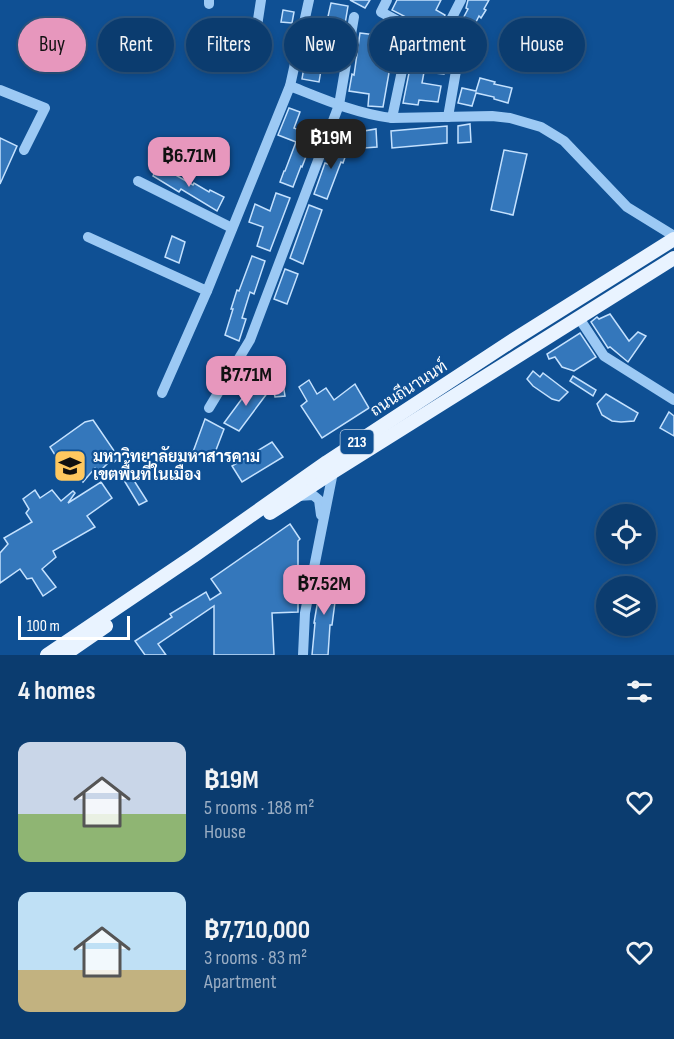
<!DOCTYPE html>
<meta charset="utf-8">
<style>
body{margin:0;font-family:"Sofia Sans Condensed",Sarabun,sans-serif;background:#144374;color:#f1f3f6;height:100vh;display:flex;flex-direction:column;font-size:22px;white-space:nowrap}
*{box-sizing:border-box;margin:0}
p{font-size:20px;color:#9aadc3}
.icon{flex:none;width:33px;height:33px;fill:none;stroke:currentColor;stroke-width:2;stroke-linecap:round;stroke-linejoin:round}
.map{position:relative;height:655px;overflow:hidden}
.drawer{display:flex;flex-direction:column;background:#0b3c6f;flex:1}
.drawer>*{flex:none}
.banner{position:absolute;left:18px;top:18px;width:639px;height:54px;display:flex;gap:12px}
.fabs{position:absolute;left:596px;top:504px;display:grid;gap:12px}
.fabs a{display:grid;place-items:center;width:60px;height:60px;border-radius:50%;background:#0b3c6f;box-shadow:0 3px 9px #0003,0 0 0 2px #2b5682;font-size:30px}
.scale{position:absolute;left:18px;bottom:15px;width:112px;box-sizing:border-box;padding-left:6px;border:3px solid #fff;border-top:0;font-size:16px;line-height:21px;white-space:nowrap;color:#fff;-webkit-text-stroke:4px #0f5094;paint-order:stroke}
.price{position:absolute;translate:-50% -51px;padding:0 14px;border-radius:12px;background:#e797bd;color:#111;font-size:20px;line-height:39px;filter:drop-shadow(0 2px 3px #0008)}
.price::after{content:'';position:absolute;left:50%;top:36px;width:18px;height:14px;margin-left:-9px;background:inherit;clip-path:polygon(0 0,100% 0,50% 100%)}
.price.on{background:#222;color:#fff}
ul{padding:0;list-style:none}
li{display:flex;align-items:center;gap:18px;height:150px;padding:0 18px}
li span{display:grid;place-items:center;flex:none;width:168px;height:120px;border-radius:12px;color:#555}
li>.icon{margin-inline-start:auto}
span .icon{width:72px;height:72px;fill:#fffc;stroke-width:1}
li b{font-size:26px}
h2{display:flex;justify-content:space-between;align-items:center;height:72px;padding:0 18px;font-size:26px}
.pill{padding:0 21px;border-radius:27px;background:#0b3c6f;box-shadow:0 3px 9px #0003,0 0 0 2px #2b5682;font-size:21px;line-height:54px}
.pill.on{background:#e797bd;color:#111}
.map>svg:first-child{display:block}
.building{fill:#3477bb;stroke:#c4e1fe;stroke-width:1.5}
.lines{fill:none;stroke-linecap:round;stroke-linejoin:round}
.minor{stroke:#9cc9f4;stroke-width:10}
.major{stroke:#e9f3ff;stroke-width:14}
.labels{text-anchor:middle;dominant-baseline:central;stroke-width:4.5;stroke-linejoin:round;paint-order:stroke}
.shield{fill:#0f5094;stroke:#b7cadf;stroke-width:1.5}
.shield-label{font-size:15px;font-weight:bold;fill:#fff}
.street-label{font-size:16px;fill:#fff;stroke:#0f5094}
.poi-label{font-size:16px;font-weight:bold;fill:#fff;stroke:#0f5094;text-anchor:start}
</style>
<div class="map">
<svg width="674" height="655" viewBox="0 0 674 655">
<rect width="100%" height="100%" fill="#0f5094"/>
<g class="building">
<polygon points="350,0 370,0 365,8"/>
<polygon points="397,0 441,0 436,10 445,15 442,21 435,18 434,19 429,27 428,27 427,28 392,10"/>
<polygon points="468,0 489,0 484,9 486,10 481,18 479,16 472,30 476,32 472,40 469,39 465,47 462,46 461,47 453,43 458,32 454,29 458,23 460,24 468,9 466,8"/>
<polygon points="331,3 348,6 345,24 327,21"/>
<polygon points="283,10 294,12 292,23 281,22"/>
<polygon points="310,30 343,36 340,54 323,51 325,43 308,40"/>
<polygon points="360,33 376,35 374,47 393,50 383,107 368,106 369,94 349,91 352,74 354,75"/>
<polygon points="415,43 430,47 429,55 447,57 444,74 424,72 422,83 441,86 438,102 419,100 418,105 403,103"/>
<polygon points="305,61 322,64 319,82 302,79"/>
<polygon points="480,78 495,82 494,84 512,88 508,103 494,99 494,97 476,93 472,106 458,103 462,88 476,91"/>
<polygon points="289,108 300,112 294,128 316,136 312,147 310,146 302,167 301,166 293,187 280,182 284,171 285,171 296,142 278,135"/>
<polygon points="470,124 471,142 458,143 458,126"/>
<polygon points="447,126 447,143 392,148 391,131"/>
<polygon points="376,129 377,147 364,148 364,131"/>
<polygon points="0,138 17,146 0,184"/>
<polygon points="337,140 349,146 343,163 341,162 327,199 314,194 325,163 328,164"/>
<polygon points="504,150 527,154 513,215 491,210"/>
<polygon points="158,165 193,185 194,183 209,192 210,190 224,197 217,211 181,189 179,192 153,176"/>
<polygon points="276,193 290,198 270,251 257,246 263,227 249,222 255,204 270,211"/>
<polygon points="309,205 322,210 303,264 290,258"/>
<polygon points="172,236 185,242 179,263 165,257"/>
<polygon points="252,256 265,261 254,294 250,292 242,318 246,319 239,341 225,335 233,309 231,309 237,290 239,291"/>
<polygon points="285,269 298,274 287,304 274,299"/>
<polygon points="610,314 629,341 638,332 646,336 628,362 610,347 608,348 591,322 597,317 599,319"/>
<polygon points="580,333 596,357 574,371 562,367 555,357 549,359 547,354"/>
<polygon points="533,371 540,377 543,373 568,392 559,401 552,399 533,386 527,379"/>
<polygon points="573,376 596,390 593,396 570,381"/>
<polygon points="309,380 317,394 326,388 334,400 355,384 369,408 322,438 301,406 307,401 299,387"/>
<polygon points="255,381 268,392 239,431 224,423"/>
<polygon points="283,384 285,396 275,397 273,387"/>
<polygon points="606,394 638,413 634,421 621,422 612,421 602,415 597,404"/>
<polygon points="669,412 674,416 674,436 660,428"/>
<polygon points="205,419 224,429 211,463 193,452"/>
<polygon points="93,420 119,458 114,462 112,459 98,473 95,468 83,482 76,473 69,477 50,447 85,422"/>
<polygon points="272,442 283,457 242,482 232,466"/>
<polygon points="126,468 147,501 139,505 119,472"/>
<polygon points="101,482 112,498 87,516 95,527 53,551 56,557 42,569 56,587 43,596 32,578 27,579 20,569 0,583 0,553 8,544 4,538 32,522 26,513 29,509 23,499 35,490 40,498 52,490 61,501 73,491 75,493 68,503"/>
<polygon points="290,524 300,539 298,541 298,612 272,613 274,655 214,655 214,606 158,644 166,655 145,655 135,641 172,617 170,614 206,592 210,600 221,593 211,579"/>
<polygon points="322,576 338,579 332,625 330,625 328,655 312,655 315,623 314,623"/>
</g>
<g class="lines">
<g class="minor">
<polyline points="387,0 381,12 439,43 461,0"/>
<polyline points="209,4 209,0"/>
<polyline points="257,26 261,0"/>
<path d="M290,86C323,99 357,114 392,118L492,116L510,118L541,127L564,141L627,207L674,236"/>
<polyline points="0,90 45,108 24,150"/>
<polyline points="448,117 457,65"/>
<polyline points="392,118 411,28"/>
<polyline points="138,181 232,228"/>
<polyline points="88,237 207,291 290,86 309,0"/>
<polyline points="579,318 604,356 674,400"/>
<polyline points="162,393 207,291"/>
<polyline points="209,408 250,340 339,105 354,17"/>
<polyline points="298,496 313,495 319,500 321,515"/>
<polyline points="303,655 305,613 333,472"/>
</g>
<g class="major">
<polyline points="270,513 333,472 674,258"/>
<polyline points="47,655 195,555 327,462 510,342 674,239"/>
<polyline points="64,655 106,626"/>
</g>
</g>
<defs>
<symbol id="university-square" viewBox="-11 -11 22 22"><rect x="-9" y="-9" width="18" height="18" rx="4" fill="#ffc85f" stroke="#0f5094"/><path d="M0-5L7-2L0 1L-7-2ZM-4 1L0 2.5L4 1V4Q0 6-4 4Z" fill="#111"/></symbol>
</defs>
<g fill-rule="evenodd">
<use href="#university-square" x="51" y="447" width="38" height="38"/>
</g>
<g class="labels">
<rect class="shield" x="340.5" y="430" width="33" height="24" rx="4.5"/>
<g class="shield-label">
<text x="357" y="442">213</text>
</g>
<g class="street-label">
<text transform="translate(409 389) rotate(-33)">ถนนถีนานนท์</text>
</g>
<g class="poi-label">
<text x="93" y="457">มหาวิทยาลัยมหาสารคาม<tspan x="93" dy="18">เขตพื้นที่ในเมือง</tspan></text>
</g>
</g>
</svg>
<div class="fabs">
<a><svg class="icon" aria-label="locate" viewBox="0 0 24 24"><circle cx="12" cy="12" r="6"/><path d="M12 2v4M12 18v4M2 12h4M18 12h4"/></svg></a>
<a><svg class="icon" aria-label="layers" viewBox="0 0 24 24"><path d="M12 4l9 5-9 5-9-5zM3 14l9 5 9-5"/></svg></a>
</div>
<div class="scale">100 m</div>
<b class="price on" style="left:331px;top:170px">฿19M</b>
<b class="price" style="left:189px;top:188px">฿6.71M</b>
<b class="price" style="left:246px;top:407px">฿7.71M</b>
<b class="price" style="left:324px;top:616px">฿7.52M</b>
<div class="banner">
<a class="pill on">Buy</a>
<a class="pill">Rent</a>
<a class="pill">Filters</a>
<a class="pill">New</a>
<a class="pill">Apartment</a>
<a class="pill">House</a>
</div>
</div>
<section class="drawer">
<h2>4 homes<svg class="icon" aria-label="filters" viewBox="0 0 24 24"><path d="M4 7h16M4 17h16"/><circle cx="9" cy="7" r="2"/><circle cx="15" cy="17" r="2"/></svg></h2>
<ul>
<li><span style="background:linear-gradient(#c9d6e8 60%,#8fb573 0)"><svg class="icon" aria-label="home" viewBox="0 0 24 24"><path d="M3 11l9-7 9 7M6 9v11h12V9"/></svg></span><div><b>฿19M</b><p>5 rooms · 188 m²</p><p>House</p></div><svg class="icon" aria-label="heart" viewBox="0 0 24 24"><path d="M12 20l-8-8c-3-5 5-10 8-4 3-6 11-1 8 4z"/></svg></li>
<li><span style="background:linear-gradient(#bfe0f5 65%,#c2b280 0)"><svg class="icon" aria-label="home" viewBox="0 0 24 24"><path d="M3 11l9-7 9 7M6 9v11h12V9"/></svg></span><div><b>฿7,710,000</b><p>3 rooms · 83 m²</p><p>Apartment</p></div><svg class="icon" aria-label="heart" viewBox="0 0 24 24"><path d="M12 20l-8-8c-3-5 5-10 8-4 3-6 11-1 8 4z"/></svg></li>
</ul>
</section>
